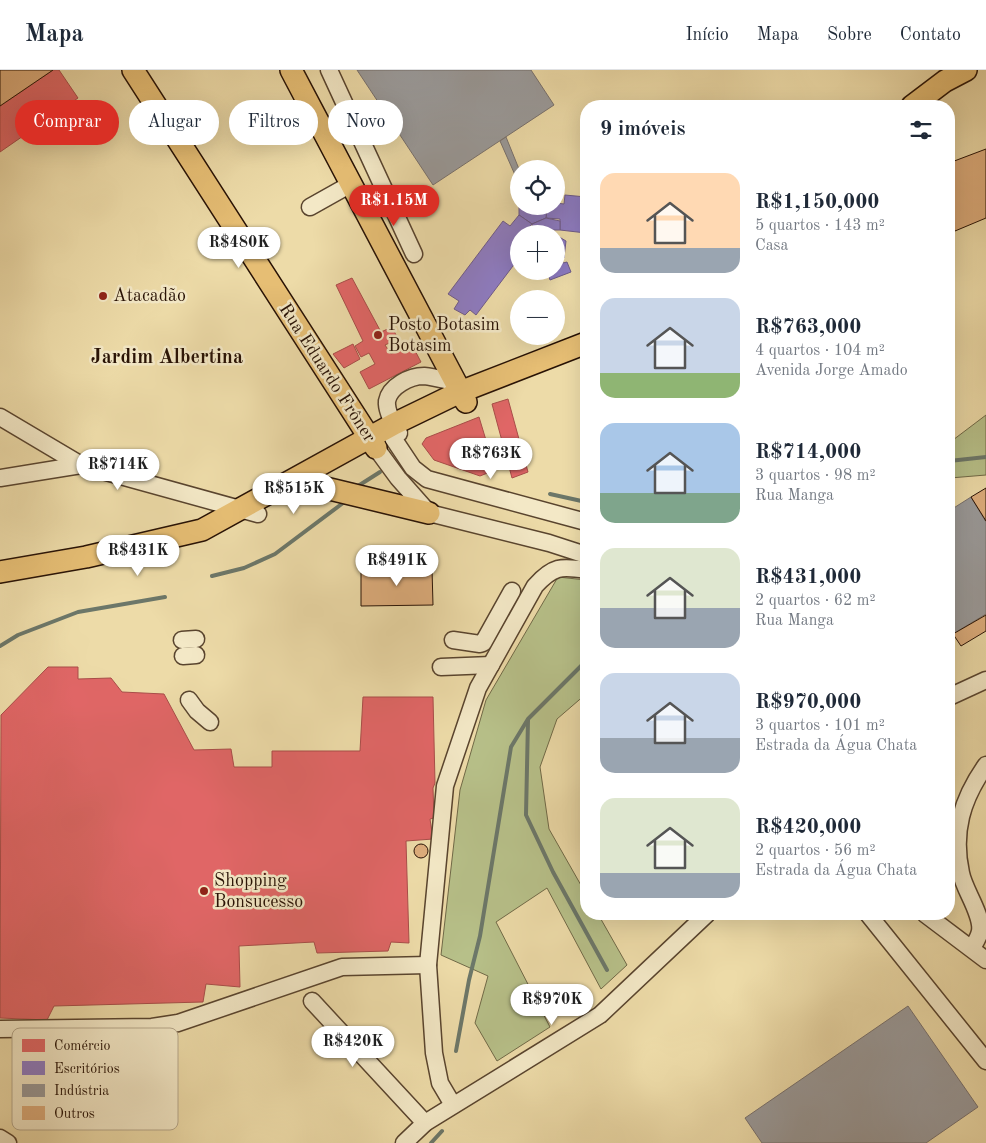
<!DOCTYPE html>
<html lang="pt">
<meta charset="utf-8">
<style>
body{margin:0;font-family:"Old Standard TT",serif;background:#f6f6f7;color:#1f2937;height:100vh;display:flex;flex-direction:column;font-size:19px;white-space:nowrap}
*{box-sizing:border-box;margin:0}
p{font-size:16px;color:#747a83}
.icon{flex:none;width:28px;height:28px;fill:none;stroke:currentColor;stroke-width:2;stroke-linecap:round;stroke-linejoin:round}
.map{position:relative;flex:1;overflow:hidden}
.side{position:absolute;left:580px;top:30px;width:375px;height:820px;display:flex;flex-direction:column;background:#fff;border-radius:20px;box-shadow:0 5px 20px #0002}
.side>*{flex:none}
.banner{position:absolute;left:15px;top:30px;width:475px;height:45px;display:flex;gap:10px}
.tools{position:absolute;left:510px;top:90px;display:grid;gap:10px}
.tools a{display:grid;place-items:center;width:55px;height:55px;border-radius:50%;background:#fff;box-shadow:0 5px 20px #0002;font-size:25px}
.price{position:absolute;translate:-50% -42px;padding:0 11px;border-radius:18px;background:#fff;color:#222;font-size:16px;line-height:32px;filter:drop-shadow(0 1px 2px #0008)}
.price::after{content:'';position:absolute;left:50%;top:30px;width:15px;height:11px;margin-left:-8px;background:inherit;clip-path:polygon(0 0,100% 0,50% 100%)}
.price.on{background:#d93025;color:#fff}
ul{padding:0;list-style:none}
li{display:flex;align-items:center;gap:15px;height:125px;padding:0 20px}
li span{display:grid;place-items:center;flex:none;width:140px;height:100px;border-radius:15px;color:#555}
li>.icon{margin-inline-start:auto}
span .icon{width:60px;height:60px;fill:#fffc;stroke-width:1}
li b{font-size:21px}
h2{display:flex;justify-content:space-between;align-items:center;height:60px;padding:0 20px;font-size:21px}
.pill{padding:0 18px;border-radius:22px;background:#fff;box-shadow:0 5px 20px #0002;font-size:18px;line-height:45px}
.pill.on{background:#d93025;color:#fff}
header{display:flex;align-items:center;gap:30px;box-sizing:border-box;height:70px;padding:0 25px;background:#fff;border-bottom:1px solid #e0e1e3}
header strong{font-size:24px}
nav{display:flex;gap:28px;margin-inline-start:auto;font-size:18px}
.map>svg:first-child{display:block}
.green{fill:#b7c089;stroke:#706947}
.shops{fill:#e06666;stroke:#a94d49}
.offices{fill:#8e7cc3;stroke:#6f5c8a}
.industry{fill:#999;stroke:#77706d}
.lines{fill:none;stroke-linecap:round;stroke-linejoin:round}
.stream{stroke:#6c7769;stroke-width:4}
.building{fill:#ddad7c;stroke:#281205}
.minor-casing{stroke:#59442e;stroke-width:19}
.major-casing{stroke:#281205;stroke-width:24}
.minor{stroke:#f3e8c6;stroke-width:16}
.major{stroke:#e6be74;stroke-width:21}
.poi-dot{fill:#8f2418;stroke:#f3e8c6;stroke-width:2}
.labels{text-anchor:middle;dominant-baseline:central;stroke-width:5;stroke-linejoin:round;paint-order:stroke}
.poi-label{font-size:18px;fill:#281205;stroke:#f3e8c6;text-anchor:start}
.street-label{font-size:18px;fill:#281205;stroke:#f3e8c6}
.quarter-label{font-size:20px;font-weight:bold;fill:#281205;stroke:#f3e8c6}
.key{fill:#f3e8c6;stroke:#b6a88c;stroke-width:1}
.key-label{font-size:14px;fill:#281205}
</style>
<header>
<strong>Mapa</strong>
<nav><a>Início</a><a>Mapa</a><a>Sobre</a><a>Contato</a></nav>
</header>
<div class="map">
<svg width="986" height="1073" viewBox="0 0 986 1073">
<rect width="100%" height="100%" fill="#eddba8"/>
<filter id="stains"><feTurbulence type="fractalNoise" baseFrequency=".004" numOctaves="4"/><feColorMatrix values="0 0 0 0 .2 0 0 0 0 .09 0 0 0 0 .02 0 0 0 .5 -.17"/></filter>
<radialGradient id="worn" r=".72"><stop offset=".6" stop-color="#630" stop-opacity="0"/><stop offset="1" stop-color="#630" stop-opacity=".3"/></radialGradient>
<g class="green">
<polygon points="986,345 986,405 950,408 949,406 949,373"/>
<polygon points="558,507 586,510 586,624 557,649 540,697 549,759 586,824 586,844 598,844 627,895 601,919 547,818 496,852 550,957 497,991 475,953 488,906 441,885 460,720 486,630"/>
</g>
<g class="shops">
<polygon points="53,0 59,0 78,28 0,82 0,36"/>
<polygon points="352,208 381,262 392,257 398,269 385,275 391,284 411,273 421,292 369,319 360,302 375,294 369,283 361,287 355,276 363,271 336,215"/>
<polygon points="353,274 360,289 344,298 333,284"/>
<polygon points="508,329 528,402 512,408 492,334"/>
<polygon points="479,347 495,400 480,406 434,390 422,374 426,368"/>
<polygon points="48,597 78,597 78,609 111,608 122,622 164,624 194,680 231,679 234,697 272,697 272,681 360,681 363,627 433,627 435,713 433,718 434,748 430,749 433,769 406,771 409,873 391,872 388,881 317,883 314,872 239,876 240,917 206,914 203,932 54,936 47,950 0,948 1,645"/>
</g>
<g class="offices">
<polygon points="565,125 586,127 586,163 560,160 560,149 546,148 547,136 556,136 556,133 564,134"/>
<polygon points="519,136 547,136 546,148 532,154 519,145"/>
<polygon points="519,145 532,154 524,164 519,164 519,188 476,245 470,240 465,245 454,239 459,231 448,224 503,151 510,156"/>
<polygon points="546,148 560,151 560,160 552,160 554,164 529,164 533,159 532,154"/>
<polygon points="556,165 566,171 564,188 556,191"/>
<polygon points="562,189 563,193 567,192 571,202 550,210 547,201 556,201 556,191"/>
</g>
<g class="industry">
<polygon points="357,0 531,0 554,35 433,115"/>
<polygon points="506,67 519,99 519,114 500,71"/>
<polygon points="971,427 986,452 986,544 953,564 949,558 949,441"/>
<polygon points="908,936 978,1037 926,1073 762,1073 745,1048"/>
</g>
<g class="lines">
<g class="stream">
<polyline points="949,391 986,387"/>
<polyline points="358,416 380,402"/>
<polyline points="550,424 586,432"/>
<polyline points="212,506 244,498 275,484 343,433"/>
<polyline points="0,576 18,565 78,542 165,527"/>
<polyline points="528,650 526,745 553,802 607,900"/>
<polyline points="456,981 469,910 480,866 511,677 528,649 586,591"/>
<polyline points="431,1073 442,1061"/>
</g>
</g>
<g class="building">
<polygon points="0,0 53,0 0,36"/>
<polygon points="986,79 986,148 955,161 949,146 949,93"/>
<polygon points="986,418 986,451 971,427"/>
<polygon points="361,499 432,499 433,535 361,536"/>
<polygon points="986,545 986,561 961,576 953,564"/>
<circle cx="421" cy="781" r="7"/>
</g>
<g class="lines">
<defs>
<g id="minor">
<polyline points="329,0 414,184"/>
<polyline points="310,137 351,114"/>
<polyline points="0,347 81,395 258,444"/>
<path d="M399,363C394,355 386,341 387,331C390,316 410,306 424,306C434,307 445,310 454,312"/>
<polyline points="393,368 413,398 427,409 586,452"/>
<polyline points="376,378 398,408 429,443 549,473 586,485"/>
<polyline points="0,408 81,395"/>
<polyline points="182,570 196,569"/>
<polyline points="453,570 480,574 483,573 512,521"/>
<polyline points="183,586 196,585"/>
<polyline points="441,597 491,595"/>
<polyline points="949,627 986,610"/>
<polyline points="189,630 197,641 210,652"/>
<polyline points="868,844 986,991"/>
<polyline points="925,844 986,890"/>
<path d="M972,878C975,873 979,867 980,861C983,845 964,820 961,803C952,762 962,729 986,695"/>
<polyline points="312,931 425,1053"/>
<polyline points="0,959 152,957 178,953 342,897 428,895"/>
<path d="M453,1035L440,1013L434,983L428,895L445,716L478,618L535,516C553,496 561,496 586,500"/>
<polyline points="0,1068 8,1073"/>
<polyline points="404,1073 425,1053 600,945 707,844"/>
</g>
<g id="major">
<polyline points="133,0 376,378"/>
<polyline points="291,0 466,332"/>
<polyline points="912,36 945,11 966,0"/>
<polyline points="313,415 429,443"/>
<polyline points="0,502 86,487 202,460 394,354 460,322 586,273"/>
</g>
</defs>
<use href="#minor" class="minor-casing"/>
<use href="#major" class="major-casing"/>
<use href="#minor" class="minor"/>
<use href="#major" class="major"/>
</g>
<g class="poi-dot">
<circle cx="103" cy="226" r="5"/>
<circle cx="378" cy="265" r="5"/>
<circle cx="204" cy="821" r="5"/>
</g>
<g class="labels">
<g class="poi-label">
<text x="113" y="226">Atacadão</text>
<text x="388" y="255">Posto Botasim<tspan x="388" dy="21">Botasim</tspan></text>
<text x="214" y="811">Shopping<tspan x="214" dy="21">Bonsucesso</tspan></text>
</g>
<g class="street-label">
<text transform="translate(327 303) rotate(57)">Rua Eduardo Frôner</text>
</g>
<g class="quarter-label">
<text x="167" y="288">Jardim Albertina</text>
</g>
</g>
<rect x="12" y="958" width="166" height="102" rx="8" class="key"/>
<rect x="22" y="969" width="23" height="13" fill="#e06666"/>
<rect x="22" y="991" width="23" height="14" fill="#8e7cc3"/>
<rect x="22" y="1014" width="23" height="13" fill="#999"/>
<rect x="22" y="1036" width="23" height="14" fill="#ddad7c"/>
<g class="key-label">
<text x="54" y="980">Comércio</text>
<text x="54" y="1003">Escritórios</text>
<text x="54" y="1025">Indústria</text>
<text x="54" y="1048">Outros</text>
</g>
<rect width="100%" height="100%" filter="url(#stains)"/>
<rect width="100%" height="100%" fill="url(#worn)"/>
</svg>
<div class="tools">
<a><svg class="icon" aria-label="locate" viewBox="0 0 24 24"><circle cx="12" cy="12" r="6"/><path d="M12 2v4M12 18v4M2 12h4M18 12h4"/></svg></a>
<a>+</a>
<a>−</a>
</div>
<b class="price on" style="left:394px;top:157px">R$1.15M</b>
<b class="price" style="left:239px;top:199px">R$480K</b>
<b class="price" style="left:491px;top:410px">R$763K</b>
<b class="price" style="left:118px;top:421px">R$714K</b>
<b class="price" style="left:294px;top:445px">R$515K</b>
<b class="price" style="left:138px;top:507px">R$431K</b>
<b class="price" style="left:397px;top:517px">R$491K</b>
<b class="price" style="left:552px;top:956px">R$970K</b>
<b class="price" style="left:353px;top:998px">R$420K</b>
<div class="banner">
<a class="pill on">Comprar</a>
<a class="pill">Alugar</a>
<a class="pill">Filtros</a>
<a class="pill">Novo</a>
</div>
<section class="side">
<h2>9 imóveis<svg class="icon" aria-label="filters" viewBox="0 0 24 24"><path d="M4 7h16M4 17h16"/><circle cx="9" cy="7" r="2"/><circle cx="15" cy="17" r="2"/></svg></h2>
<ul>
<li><span style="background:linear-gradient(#ffd9b3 75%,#9aa5b1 0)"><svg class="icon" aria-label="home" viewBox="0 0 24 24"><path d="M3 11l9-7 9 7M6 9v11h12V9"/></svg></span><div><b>R$1,150,000</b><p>5 quartos · 143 m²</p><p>Casa</p></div></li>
<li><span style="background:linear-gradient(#c9d6e8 75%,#8fb573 0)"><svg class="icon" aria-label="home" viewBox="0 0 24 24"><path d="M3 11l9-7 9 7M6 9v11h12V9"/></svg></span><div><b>R$763,000</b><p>4 quartos · 104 m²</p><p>Avenida Jorge Amado</p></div></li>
<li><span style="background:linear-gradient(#a9c7e8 70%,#7fa58c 0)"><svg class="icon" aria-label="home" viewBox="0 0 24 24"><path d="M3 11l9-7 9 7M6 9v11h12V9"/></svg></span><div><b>R$714,000</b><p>3 quartos · 98 m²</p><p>Rua Manga</p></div></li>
<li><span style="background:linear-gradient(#dfe7d0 60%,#9aa5b1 0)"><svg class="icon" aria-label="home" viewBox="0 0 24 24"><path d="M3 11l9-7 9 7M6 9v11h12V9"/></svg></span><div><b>R$431,000</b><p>2 quartos · 62 m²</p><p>Rua Manga</p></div></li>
<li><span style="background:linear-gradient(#c9d6e8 65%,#9aa5b1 0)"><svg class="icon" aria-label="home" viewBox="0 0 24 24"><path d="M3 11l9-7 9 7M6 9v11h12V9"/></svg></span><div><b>R$970,000</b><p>3 quartos · 101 m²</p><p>Estrada da Água Chata</p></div></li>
<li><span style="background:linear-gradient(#dfe7d0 75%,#9aa5b1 0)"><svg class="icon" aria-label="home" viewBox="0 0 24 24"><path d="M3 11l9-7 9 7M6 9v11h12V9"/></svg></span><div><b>R$420,000</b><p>2 quartos · 56 m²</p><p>Estrada da Água Chata</p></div></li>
</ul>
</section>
</div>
